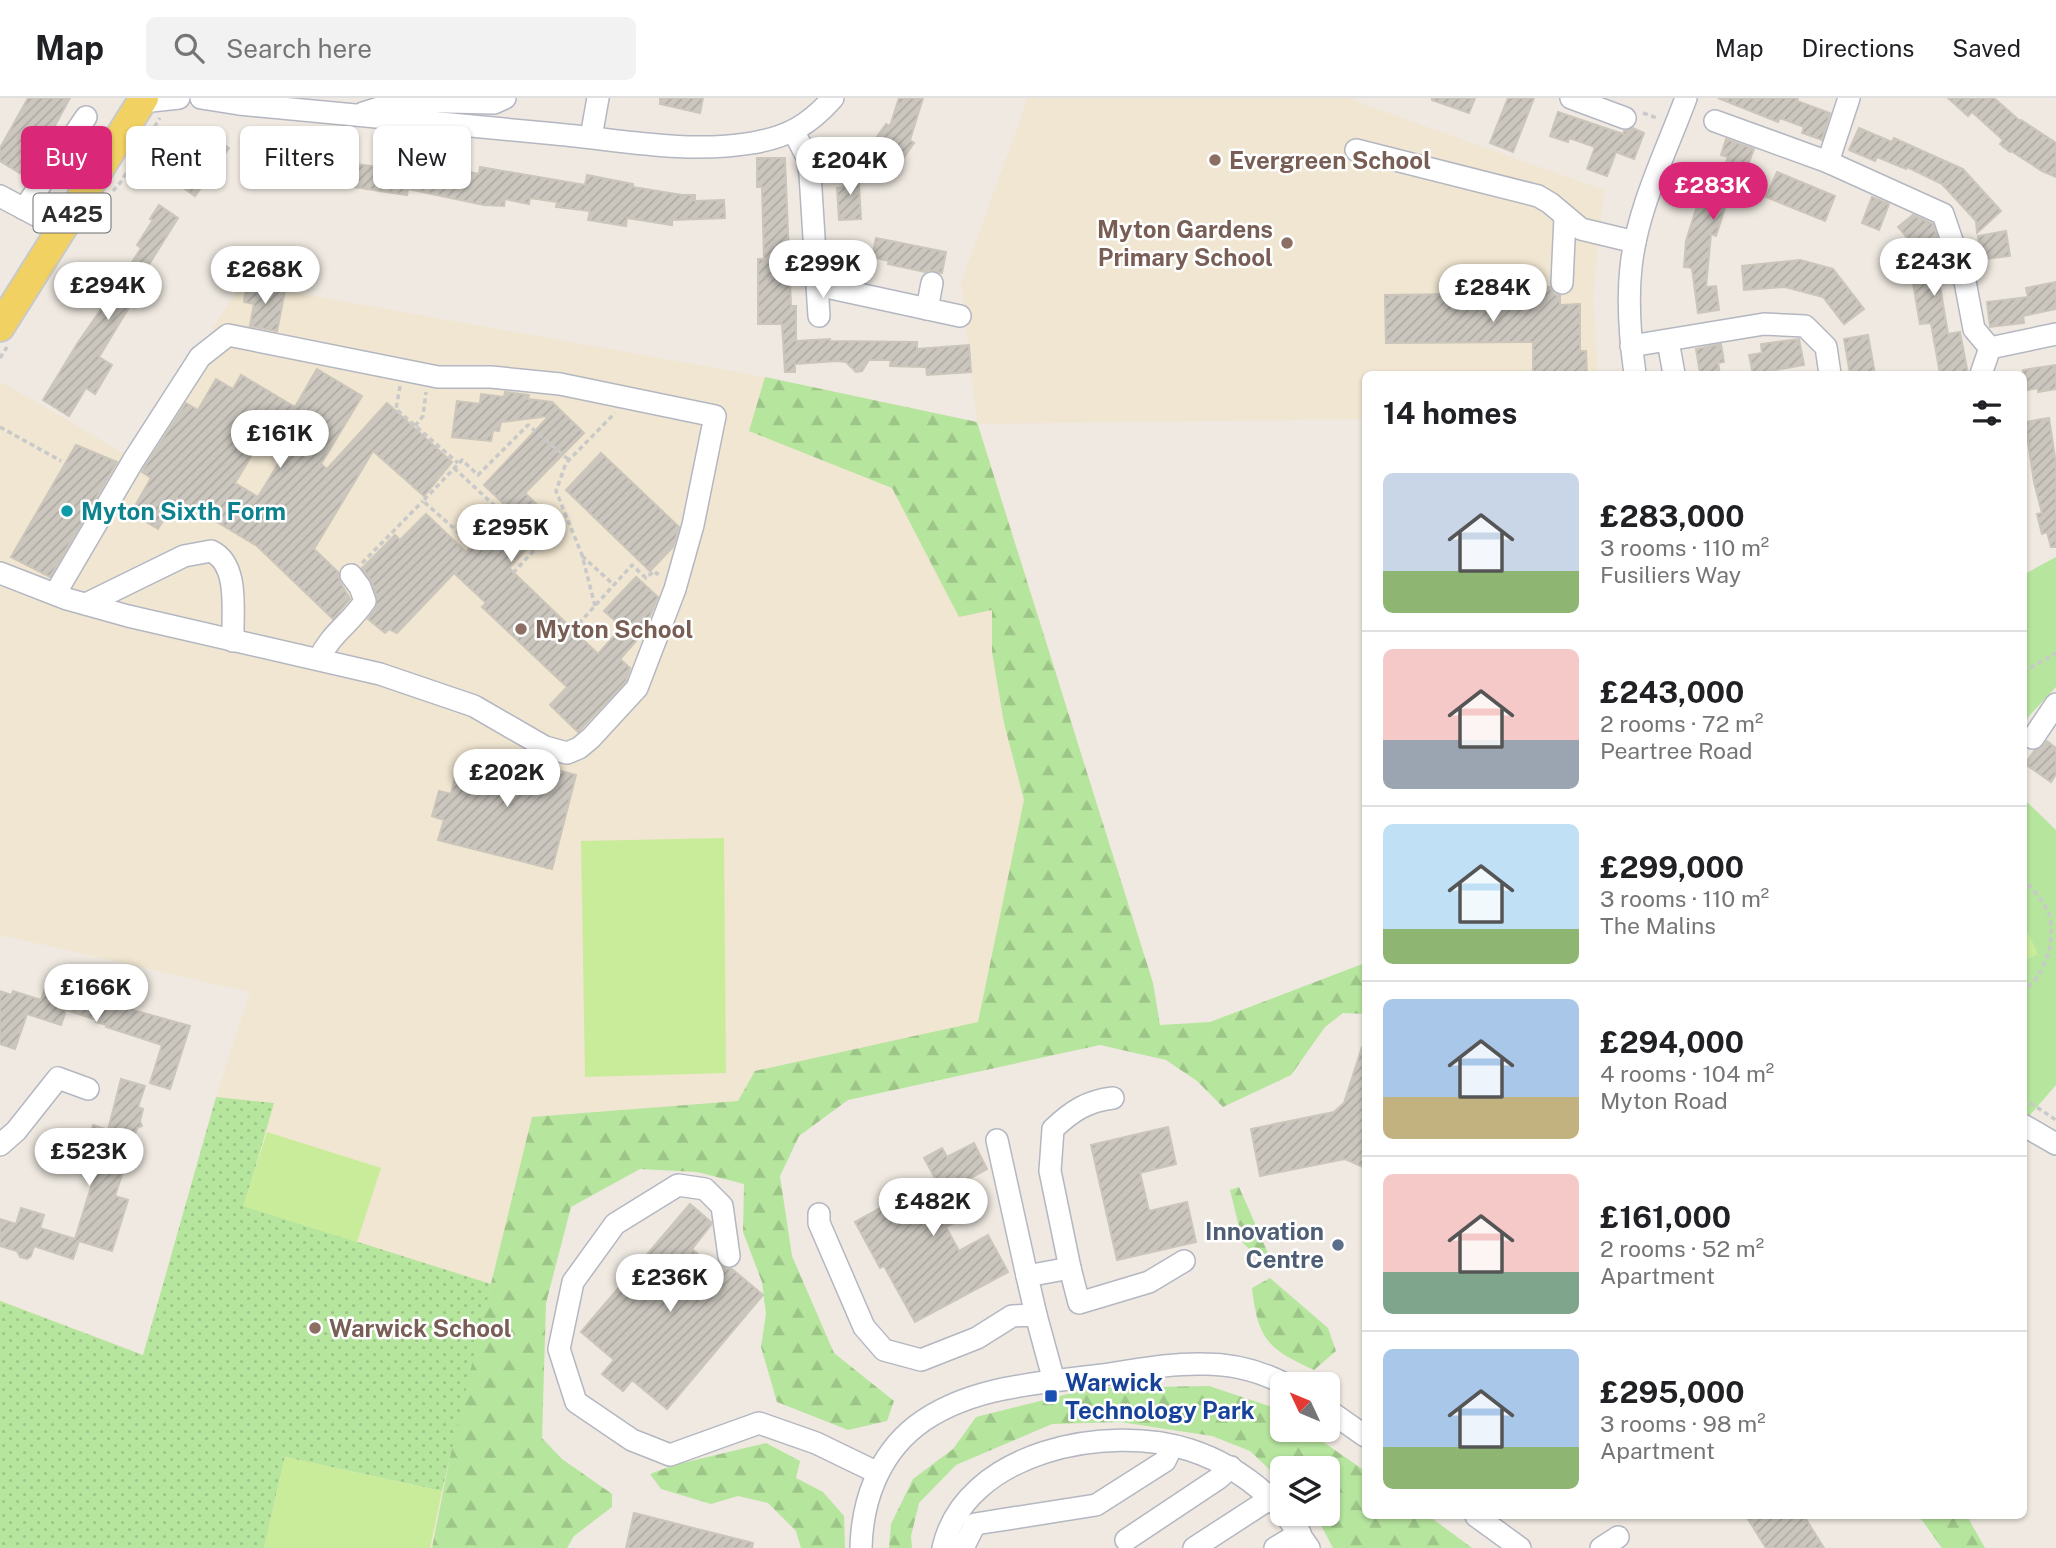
<!DOCTYPE html>
<meta charset="utf-8">
<style>
body{margin:0;font-family:"Public Sans",sans-serif;background:#f2f2f2;color:#202124;height:100vh;display:flex;flex-direction:column;font-size:26px;white-space:nowrap}
*{box-sizing:border-box;margin:0}
p{font-size:23px;color:#757577}
.icon{flex:none;width:38px;height:38px;fill:none;stroke:currentColor;stroke-width:2;stroke-linecap:round;stroke-linejoin:round}
.map{position:relative;flex:1;overflow:hidden}
.drawer{position:absolute;left:1362px;top:273px;width:665px;height:1148px;display:flex;flex-direction:column;background:#fff;border-radius:10px;box-shadow:0 2px 5px #0004}
.drawer>*{flex:none}
.top-card{position:absolute;left:21px;top:28px;width:665px;height:63px;display:flex;gap:14px}
.needle{width:46px;rotate:314deg}
.buttons{position:absolute;left:1270px;top:1274px;display:grid;gap:14px}
.buttons a{display:grid;place-items:center;width:70px;height:70px;border-radius:10px;background:#fff;box-shadow:0 2px 5px #0004;font-size:35px}
.price{position:absolute;translate:-50% -60px;padding:0 16px;border-radius:24px;background:#fff;color:#222;font-size:23px;line-height:46px;filter:drop-shadow(0 2px 4px #0008)}
.price::after{content:'';position:absolute;left:50%;top:42px;width:21px;height:16px;margin-left:-10px;background:inherit;clip-path:polygon(0 0,100% 0,50% 100%)}
.price.active{background:#db2777;color:#fff}
ul{padding:0;list-style:none}
li{display:flex;align-items:center;gap:21px;height:175px;padding:0 21px}
li+li{border-top:2px solid #e0e0e0}
li span{display:grid;place-items:center;flex:none;width:196px;height:140px;border-radius:10px;color:#555}
li>.icon{margin-inline-start:auto}
span .icon{width:84px;height:84px;fill:#fffc;stroke-width:1}
li b{font-size:30px}
h2{display:flex;justify-content:space-between;align-items:center;height:84px;padding:0 21px;font-size:30px}
.pill{padding:0 24px;border-radius:10px;background:#fff;box-shadow:0 2px 5px #0004;font-size:24px;line-height:63px}
.pill.active{background:#db2777;color:#fff}
header{display:flex;align-items:center;gap:42px;box-sizing:border-box;height:98px;padding:0 35px;background:#fff;border-bottom:2px solid #e0e0e0}
header strong{font-size:33px}
nav{display:flex;gap:38px;margin-inline-start:auto;font-size:24px}
.search{width:490px;height:63px;background:#f2f2f2;display:flex;align-items:center;gap:18px;box-sizing:border-box;padding:0 24px;border-radius:10px;color:#757577;font-size:26px}
.map>svg:first-child{display:block}
.education{fill:#f0e6d1}
.grass{fill:#b6e59e}
.forest{fill:url(#forest-firs)}
.park{fill:url(#park-dots)}
.pitch{fill:#c9ec9a}
.building{fill:url(#building-hatch);stroke:#cbc5ba;stroke-width:2;fill-rule:evenodd}
.lines{fill:none;stroke-linecap:round;stroke-linejoin:round}
.minor-casing{stroke:#b4b7c1;stroke-width:24}
.major-casing{stroke:#c9c9c9;stroke-width:32}
.path{stroke:#c9c9c9;stroke-width:3.5;stroke-dasharray:5 3.5;stroke-linecap:butt}
.minor{stroke:#fff;stroke-width:21}
.major{stroke:#f2d163;stroke-width:28}
.education-dot{fill:#8d6e63;stroke:#fff;stroke-width:2.5}
.culture-dot{fill:#0f9aa8;stroke:#fff;stroke-width:2.5}
.service-dot{fill:#5c6f8a;stroke:#fff;stroke-width:2.5}
.transit-dot{fill:#1a4fb4;stroke:#fff;stroke-width:2.5}
.labels{text-anchor:middle;dominant-baseline:central;stroke-width:5;stroke-linejoin:round;paint-order:stroke}
.shield{fill:#fff;stroke:#6d6d6d;stroke-width:2}
.shield-label{font-size:23px;font-weight:bold;fill:#2e2e2e}
.education-label{font-size:24px;font-weight:bold;fill:#785e54;stroke:#fff;text-anchor:start}
.culture-label{font-size:24px;font-weight:bold;fill:#0d838f;stroke:#fff;text-anchor:start}
.service-label{font-size:24px;font-weight:bold;fill:#4e5e75;stroke:#fff;text-anchor:end}
.transit-label{font-size:24px;font-weight:bold;fill:#164399;stroke:#fff;text-anchor:start}
</style>
<header>
<strong>Map</strong>
<div class="search"><svg class="icon" aria-label="search" viewBox="0 0 24 24"><circle cx="10" cy="10" r="6"/><path d="M15 15l6 6"/></svg>Search here</div>
<nav><a>Map</a><a>Directions</a><a>Saved</a></nav>
</header>
<div class="map">
<svg width="2056" height="1450" viewBox="0 0 2056 1450">
<defs>
<pattern id="forest-firs" width="22" height="20" patternUnits="userSpaceOnUse" patternTransform="scale(1.75)"><rect width="22" height="20" fill="#b6e59e"/><path d="M5 1l3.5 6h-7zM16 11l3.5 6h-7z" fill="#9dc588"/></pattern>
<pattern id="park-dots" width="8" height="8" patternUnits="userSpaceOnUse" patternTransform="scale(1.75)"><rect width="8" height="8" fill="#b6e59e"/><path d="M2 2h.1M6 6h.1" fill="none" stroke="#9dc588" stroke-width="1.8" stroke-linecap="round"/></pattern>
<pattern id="building-hatch" width="6" height="6" patternUnits="userSpaceOnUse" patternTransform="scale(1.75)"><rect width="6" height="6" fill="#cbc7bf"/><path d="M-1 1l2-2M0 6l6-6M5 7l2-2" fill="none" stroke="#afaba4"/></pattern>
</defs>
<rect width="100%" height="100%" fill="#efe9e1"/>
<polygon class="education" points="1028,0 1353,0 1352,2 1604,92 1593,198 1598,276 1365,276 1365,321 978,326 1153,885 769,982 768,1026 530,1030 456,1328 432,1450 0,1450 0,1202 143,1257 216,999 250,894 5,838 0,840 0,287 2,284 130,359 242,185 765,279 977,324 961,185"/>
<g class="grass">
<polygon points="2056,459 2056,589 2029,618 2023,629 2023,477"/>
<polygon points="2023,700 2056,732 2056,987 2023,1025"/>
</g>
<g class="forest">
<polygon points="765,279 977,324 1153,885 1160,927 1210,924 1365,865 1365,916 1343,915 1325,929 1291,977 1223,1009 1197,983 1166,962 1100,947 848,1002 799,1038 780,1078 792,1158 834,1255 894,1303 887,1323 848,1332 777,1304 761,1249 766,1216 762,1184 743,1134 744,1086 697,1074 640,1071 571,1109 546,1205 542,1340 562,1361 612,1396 612,1409 574,1438 567,1450 432,1450 456,1328 532,1019 738,1003 755,973 978,924 1024,702 1004,625 992,554 992,512 959,519 892,390 749,333"/>
<polygon points="1239,1089 1268,1155 1259,1160 1243,1145 1230,1092"/>
<path d="M1270,1180L1328,1230L1336,1253L1314,1272C1268,1251 1258,1242 1252,1190Z"/>
<polygon points="1209,1288 1275,1310 1283,1316 1283,1332 1306,1332 1365,1373 1365,1418 1429,1418 1472,1450 1333,1450 1315,1416 1328,1416 1328,1370 1283,1370 1283,1384 1250,1353 1212,1338 1120,1324 1052,1326 956,1367 919,1405 911,1438 912,1450 889,1450 891,1426 913,1381 953,1351 976,1319 1092,1290"/>
<polygon points="766,1345 800,1363 796,1380 823,1394 844,1418 845,1450 801,1450 796,1433 768,1405 738,1398 711,1406 661,1391 650,1376 674,1367"/>
<polygon points="1919,1418 1967,1418 1985,1450 1942,1450"/>
</g>
<polygon class="park" points="216,999 274,1005 244,1108 491,1186 442,1393 285,1359 264,1450 0,1450 0,1203 143,1257"/>
<g class="pitch">
<polygon points="724,740 726,975 585,979 581,743"/>
<polygon points="2023,824 2038,856 2024,863 2025,866 2023,867"/>
<polygon points="267,1034 381,1070 357,1144 243,1108"/>
<polygon points="285,1359 442,1393 430,1450 264,1450"/>
</g>
<g class="building">
<polygon points="28,0 70,0 39,57 35,54 21,76 0,63 0,50"/>
<polygon points="660,0 703,0 700,15 660,6"/>
<polygon points="899,0 923,0 910,42 914,45 894,73 886,67 882,73 862,60 886,26 890,28"/>
<polygon points="1432,0 1475,0 1469,15 1432,2"/>
<polygon points="1508,0 1534,0 1513,54 1490,45"/>
<polygon points="1718,0 1798,0 1797,3 1830,15 1822,42 1802,35 1804,29 1780,20 1778,24"/>
<polygon points="1948,0 1994,0 2020,23 2021,22 2056,45 2056,79 2042,73 2011,53 2010,54 2000,46 2003,42 1972,14 1968,18"/>
<polygon points="1558,14 1623,36 1624,33 1633,30 1644,35 1634,61 1616,54 1607,78 1587,71 1595,49 1569,40 1568,44 1550,38"/>
<polygon points="1859,30 1892,44 1894,40 1963,71 2001,113 1977,135 1976,123 1942,86 1907,69 1906,71 1877,59 1875,63 1849,52"/>
<polygon points="208,37 229,50 195,98 179,87"/>
<polygon points="1726,41 1754,51 1737,96 1730,94 1716,138 1711,136 1706,189 1716,188 1719,212 1698,215 1692,170 1684,169 1686,143 1704,86 1716,90 1728,59 1721,57"/>
<polygon points="266,47 281,49 280,56 424,75 425,73 448,78 450,70 479,76 480,69 585,87 587,77 633,86 633,89 682,97 695,97 695,103 724,102 725,120 672,122 672,127 627,120 626,128 588,122 590,113 556,109 557,104 530,100 529,106 505,101 504,108 484,107 408,91 407,97 308,82 307,86 294,84 293,90 278,88 278,83 262,81"/>
<polygon points="757,60 785,60 791,208 796,208 796,243 830,241 830,243 917,244 917,251 969,247 971,274 927,277 926,269 890,268 891,262 869,262 862,273 856,274 846,264 837,263 795,266 795,274 785,274 782,226 758,226 758,161 764,161 762,89 757,89"/>
<polygon points="858,71 861,121 839,122 837,90 844,89 843,72"/>
<polygon points="1777,74 1835,98 1825,123 1766,99"/>
<polygon points="1872,99 1889,106 1879,132 1862,125"/>
<polygon points="159,107 178,120 148,168 155,172 149,183 146,181 99,259 112,267 95,296 86,290 69,318 43,302 77,246 117,188 141,150 137,147 153,122 150,121"/>
<polygon points="1913,117 1933,126 1940,147 1934,152 1948,236 1960,234 1968,276 1940,276 1931,225 1920,226 1911,173 1932,169 1898,129"/>
<polygon points="2006,133 2010,158 1986,161 1985,151 1979,151 1978,138"/>
<polygon points="876,140 946,154 942,175 929,172 925,174 888,166 889,163 872,159"/>
<polygon points="1800,162 1833,171 1864,211 1844,226 1823,199 1785,189 1744,192 1742,168"/>
<polygon points="2056,184 2056,211 2023,218 2024,225 1990,229 1987,204 2028,199 2026,190"/>
<polygon points="247,185 285,193 277,233 250,228 254,206 244,204"/>
<polygon points="1534,189 1550,189 1554,196 1560,198 1560,207 1580,206 1580,253 1586,253 1587,276 1533,276 1533,244 1386,245 1385,197 1534,195"/>
<polygon points="1868,237 1875,276 1850,276 1844,241"/>
<polygon points="1799,241 1804,267 1753,276 1749,257 1762,255 1761,246"/>
<polygon points="1721,246 1724,264 1718,265 1720,276 1700,276 1696,251"/>
<polygon points="2056,267 2056,291 2038,294 2038,290 2023,293 2023,272"/>
<path d="M317,271L362,298L321,366L327,371L387,305L452,364L424,398L373,353L314,451L338,474L340,484L350,501L333,521L257,448L177,400L158,431L131,415L151,380L142,374L144,370L186,305L198,312L216,281L233,291L241,277L295,309ZM261,342L284,356L258,399L235,385Z"/>
<polygon points="505,294 529,297 528,301 552,304 584,335 525,395 554,423 509,470 598,556 622,529 604,513 636,479 658,499 650,518 633,538 637,542 620,561 630,570 626,583 578,634 550,607 567,589 482,509 486,505 454,475 397,535 389,531 385,535 368,521 376,510 377,499 372,484 362,470 395,437 400,442 426,416 466,454 508,410 484,387 549,318 501,324 499,333 493,332 491,343 452,339 457,303 480,306 481,296 504,299"/>
<polygon points="2049,320 2056,366 2056,449 2051,449 2047,434 2042,436 2037,416 2042,415 2034,384 2025,324"/>
<polygon points="76,347 117,364 50,479 11,459"/>
<polygon points="601,355 679,429 673,449 650,473 566,392"/>
<polygon points="2047,643 2056,650 2056,676 2051,684 2025,666 2034,653 2039,651"/>
<polygon points="487,654 576,677 552,771 438,742 444,722 432,718 439,693 451,696 459,663 482,669"/>
<polygon points="47,884 90,900 190,928 170,991 150,985 162,947 106,929 107,927 96,924 97,922 66,912 61,927 27,916 15,951 0,946 0,893 12,897 13,893 41,902"/>
<polygon points="1362,949 1365,950 1365,1070 1345,1061 1260,1078 1251,1031 1334,1014 1344,1005"/>
<polygon points="121,981 145,988 138,1009 143,1011 140,1023 142,1028 137,1030 115,1098 128,1102 112,1153 79,1143 73,1161 34,1148 31,1158 27,1161 20,1159 17,1153 0,1148 0,1121 16,1126 21,1110 44,1117 40,1130 75,1141 94,1079 91,1078 100,1049 87,1045 93,1027 108,1032"/>
<polygon points="1168,1029 1176,1066 1140,1075 1149,1113 1187,1104 1196,1144 1117,1162 1091,1047"/>
<polygon points="974,1045 987,1071 961,1085 976,1113 946,1129 959,1153 988,1137 1008,1174 915,1224 884,1168 880,1170 855,1124 935,1080 924,1060 942,1050 947,1059"/>
<polygon points="690,1106 711,1124 711,1127 692,1151 717,1172 721,1168 732,1171 763,1197 667,1311 632,1282 623,1293 602,1276 614,1262 581,1234"/>
<polygon points="634,1415 753,1445 752,1450 626,1450"/>
<polygon points="1746,1418 1804,1418 1824,1450 1766,1450"/>
</g>
<g class="lines">
<defs>
<g id="minor">
<path d="M201,0L239,6C345,16 450,26 556,36C621,42 686,56 752,45C788,39 809,27 833,0"/>
<polyline points="1571,0 1625,20"/>
<polyline points="142,4 179,0"/>
<polyline points="363,15 402,3 494,5 505,0"/>
<polyline points="1715,23 1828,64 1943,116 1964,178 1974,231 1990,250"/>
<polyline points="794,34 807,59 810,76 817,187 960,218"/>
<polyline points="591,39 598,0"/>
<polyline points="1356,52 1538,98 1550,105 1581,131 1635,144"/>
<polyline points="1828,64 1849,0"/>
<polyline points="0,98 62,131"/>
<polyline points="24,111 86,19"/>
<polyline points="1562,185 1565,119"/>
<polyline points="817,187 819,218"/>
<polyline points="927,211 932,185"/>
<polyline points="1668,243 1674,276"/>
<polyline points="1631,248 1764,226 1805,228 1826,249 1830,276"/>
<path d="M1635,276C1630,240 1627,205 1631,169C1637,111 1666,54 1686,0"/>
<polyline points="1981,276 1990,250 2056,236"/>
<polyline points="0,475 67,501 128,518 380,576 474,608 545,649 567,655 579,650 591,640 637,590 675,491 693,427 715,318 560,286 491,279 438,279 228,237 200,259 133,363 55,496"/>
<path d="M86,506L184,458L211,453C240,466 232,515 233,543"/>
<path d="M319,561C331,535 350,526 365,503L360,489L351,477"/>
<polyline points="2033,640 2056,606"/>
<polyline points="2023,1027 2056,1046"/>
<polyline points="997,1042 1027,1178"/>
<polyline points="0,1047 16,1033 58,980 88,991"/>
<polyline points="819,1116 819,1125 864,1229 884,1252 921,1262 977,1240 1012,1218 1036,1217 1054,1283"/>
<polyline points="729,1158 722,1108 705,1091 678,1087 615,1126 573,1184 559,1251 576,1304 632,1342 670,1357 759,1325 816,1345 878,1375"/>
<polyline points="1070,1170 1079,1205 1149,1184 1184,1163"/>
<path d="M1036,1217L1027,1178L1070,1170L1050,1073L1053,1031C1072,1013 1087,1003 1113,1000"/>
<polyline points="1328,1312 1365,1338"/>
<polyline points="1285,1416 1309,1450"/>
<polyline points="1476,1418 1520,1450"/>
<polyline points="1126,1442 1219,1380 1231,1369"/>
<path d="M861,1450C862,1404 878,1358 916,1328C968,1288 1040,1285 1103,1277C1137,1272 1170,1265 1204,1266C1232,1266 1260,1273 1285,1286"/>
<path d="M943,1450C965,1353 1108,1325 1190,1352C1227,1364 1257,1385 1283,1413"/>
<polyline points="963,1450 975,1426 1096,1407 1165,1363 1172,1348"/>
<polyline points="1194,1450 1271,1400"/>
<polyline points="1275,1450 1300,1435"/>
<polyline points="1601,1450 1618,1439"/>
</g>
<polyline id="major" points="0,229 144,0"/>
</defs>
<use href="#minor" class="minor-casing"/>
<use href="#major" class="major-casing"/>
<g class="path">
<polyline points="1643,15 1657,20"/>
<polyline points="113,93 120,85 160,20"/>
<polyline points="0,260 7,249"/>
<polyline points="400,288 396,311 458,365"/>
<polyline points="415,328 423,318 426,294"/>
<polyline points="0,329 61,363"/>
<polyline points="454,370 497,410 466,441 423,403 462,362 478,377 528,327 569,362"/>
<polyline points="582,458 614,487"/>
<polyline points="362,465 423,403"/>
<polyline points="513,475 566,418"/>
<polyline points="595,508 582,457 556,393 566,365 615,315"/>
<polyline points="573,532 632,467 646,480 654,473 657,476 661,472"/>
<polyline points="2023,574 2056,555"/>
<path d="M2023,780C2032,791 2043,802 2049,815C2056,843 2046,877 2023,893"/>
<polyline points="2023,1000 2056,1022"/>
</g>
<use href="#minor" class="minor"/>
<use href="#major" class="major"/>
</g>
<g class="education-dot">
<circle cx="1215" cy="62" r="7"/>
<circle cx="1287" cy="145" r="7"/>
<circle cx="521" cy="531" r="7"/>
<circle cx="315" cy="1230" r="7"/>
</g>
<circle class="culture-dot" cx="67" cy="413" r="7"/>
<circle class="service-dot" cx="1338" cy="1147" r="7"/>
<rect class="transit-dot" x="1044" y="1291" width="14" height="14" rx="3.5"/>
<g class="labels">
<rect class="shield" x="33.5" y="95.5" width="77" height="39" rx="5"/>
<g class="shield-label">
<text x="72" y="115">A425</text>
</g>
<g class="education-label">
<text x="1229" y="62">Evergreen School</text>
<text x="1273" y="131" text-anchor="end">Myton Gardens<tspan x="1273" dy="28">Primary School</tspan></text>
<text x="535" y="531">Myton School</text>
<text x="329" y="1230">Warwick School</text>
</g>
<g class="culture-label">
<text x="81" y="413">Myton Sixth Form</text>
</g>
<g class="service-label">
<text x="1324" y="1133">Innovation<tspan x="1324" dy="28">Centre</tspan></text>
</g>
<g class="transit-label">
<text x="1065" y="1284">Warwick<tspan x="1065" dy="28">Technology Park</tspan></text>
</g>
</g>
</svg>
<div class="buttons">
<a><svg class="needle" viewBox="-14 -14 28 28"><path d="M0-13l5 13h-10z" fill="#e53935"/><path d="M0 13l5-13h-10z" fill="#757577"/></svg></a>
<a><svg class="icon" aria-label="layers" viewBox="0 0 24 24"><path d="M12 4l9 5-9 5-9-5zM3 14l9 5 9-5"/></svg></a>
</div>
<b class="price" style="left:850px;top:99px">£204K</b>
<b class="price active" style="left:1713px;top:124px">£283K</b>
<b class="price" style="left:1934px;top:200px">£243K</b>
<b class="price" style="left:823px;top:202px">£299K</b>
<b class="price" style="left:265px;top:208px">£268K</b>
<b class="price" style="left:108px;top:224px">£294K</b>
<b class="price" style="left:1493px;top:226px">£284K</b>
<b class="price" style="left:280px;top:372px">£161K</b>
<b class="price" style="left:511px;top:466px">£295K</b>
<b class="price" style="left:507px;top:711px">£202K</b>
<b class="price" style="left:96px;top:926px">£166K</b>
<b class="price" style="left:89px;top:1090px">£523K</b>
<b class="price" style="left:933px;top:1140px">£482K</b>
<b class="price" style="left:670px;top:1216px">£236K</b>
<div class="top-card">
<a class="pill active">Buy</a>
<a class="pill">Rent</a>
<a class="pill">Filters</a>
<a class="pill">New</a>
</div>
<section class="drawer">
<h2>14 homes<svg class="icon" aria-label="filters" viewBox="0 0 24 24"><path d="M4 7h16M4 17h16"/><circle cx="9" cy="7" r="2"/><circle cx="15" cy="17" r="2"/></svg></h2>
<ul>
<li><span style="background:linear-gradient(#c9d6e8 70%,#8fb573 0)"><svg class="icon" aria-label="home" viewBox="0 0 24 24"><path d="M3 11l9-7 9 7M6 9v11h12V9"/></svg></span><div><b>£283,000</b><p>3 rooms · 110 m²</p><p>Fusiliers Way</p></div></li>
<li><span style="background:linear-gradient(#f6c9c9 65%,#9aa5b1 0)"><svg class="icon" aria-label="home" viewBox="0 0 24 24"><path d="M3 11l9-7 9 7M6 9v11h12V9"/></svg></span><div><b>£243,000</b><p>2 rooms · 72 m²</p><p>Peartree Road</p></div></li>
<li><span style="background:linear-gradient(#bfe0f5 75%,#8fb573 0)"><svg class="icon" aria-label="home" viewBox="0 0 24 24"><path d="M3 11l9-7 9 7M6 9v11h12V9"/></svg></span><div><b>£299,000</b><p>3 rooms · 110 m²</p><p>The Malins</p></div></li>
<li><span style="background:linear-gradient(#a9c7e8 70%,#c2b280 0)"><svg class="icon" aria-label="home" viewBox="0 0 24 24"><path d="M3 11l9-7 9 7M6 9v11h12V9"/></svg></span><div><b>£294,000</b><p>4 rooms · 104 m²</p><p>Myton Road</p></div></li>
<li><span style="background:linear-gradient(#f6c9c9 70%,#7fa58c 0)"><svg class="icon" aria-label="home" viewBox="0 0 24 24"><path d="M3 11l9-7 9 7M6 9v11h12V9"/></svg></span><div><b>£161,000</b><p>2 rooms · 52 m²</p><p>Apartment</p></div></li>
<li><span style="background:linear-gradient(#a9c7e8 70%,#8fb573 0)"><svg class="icon" aria-label="home" viewBox="0 0 24 24"><path d="M3 11l9-7 9 7M6 9v11h12V9"/></svg></span><div><b>£295,000</b><p>3 rooms · 98 m²</p><p>Apartment</p></div></li>
</ul>
</section>
</div>
